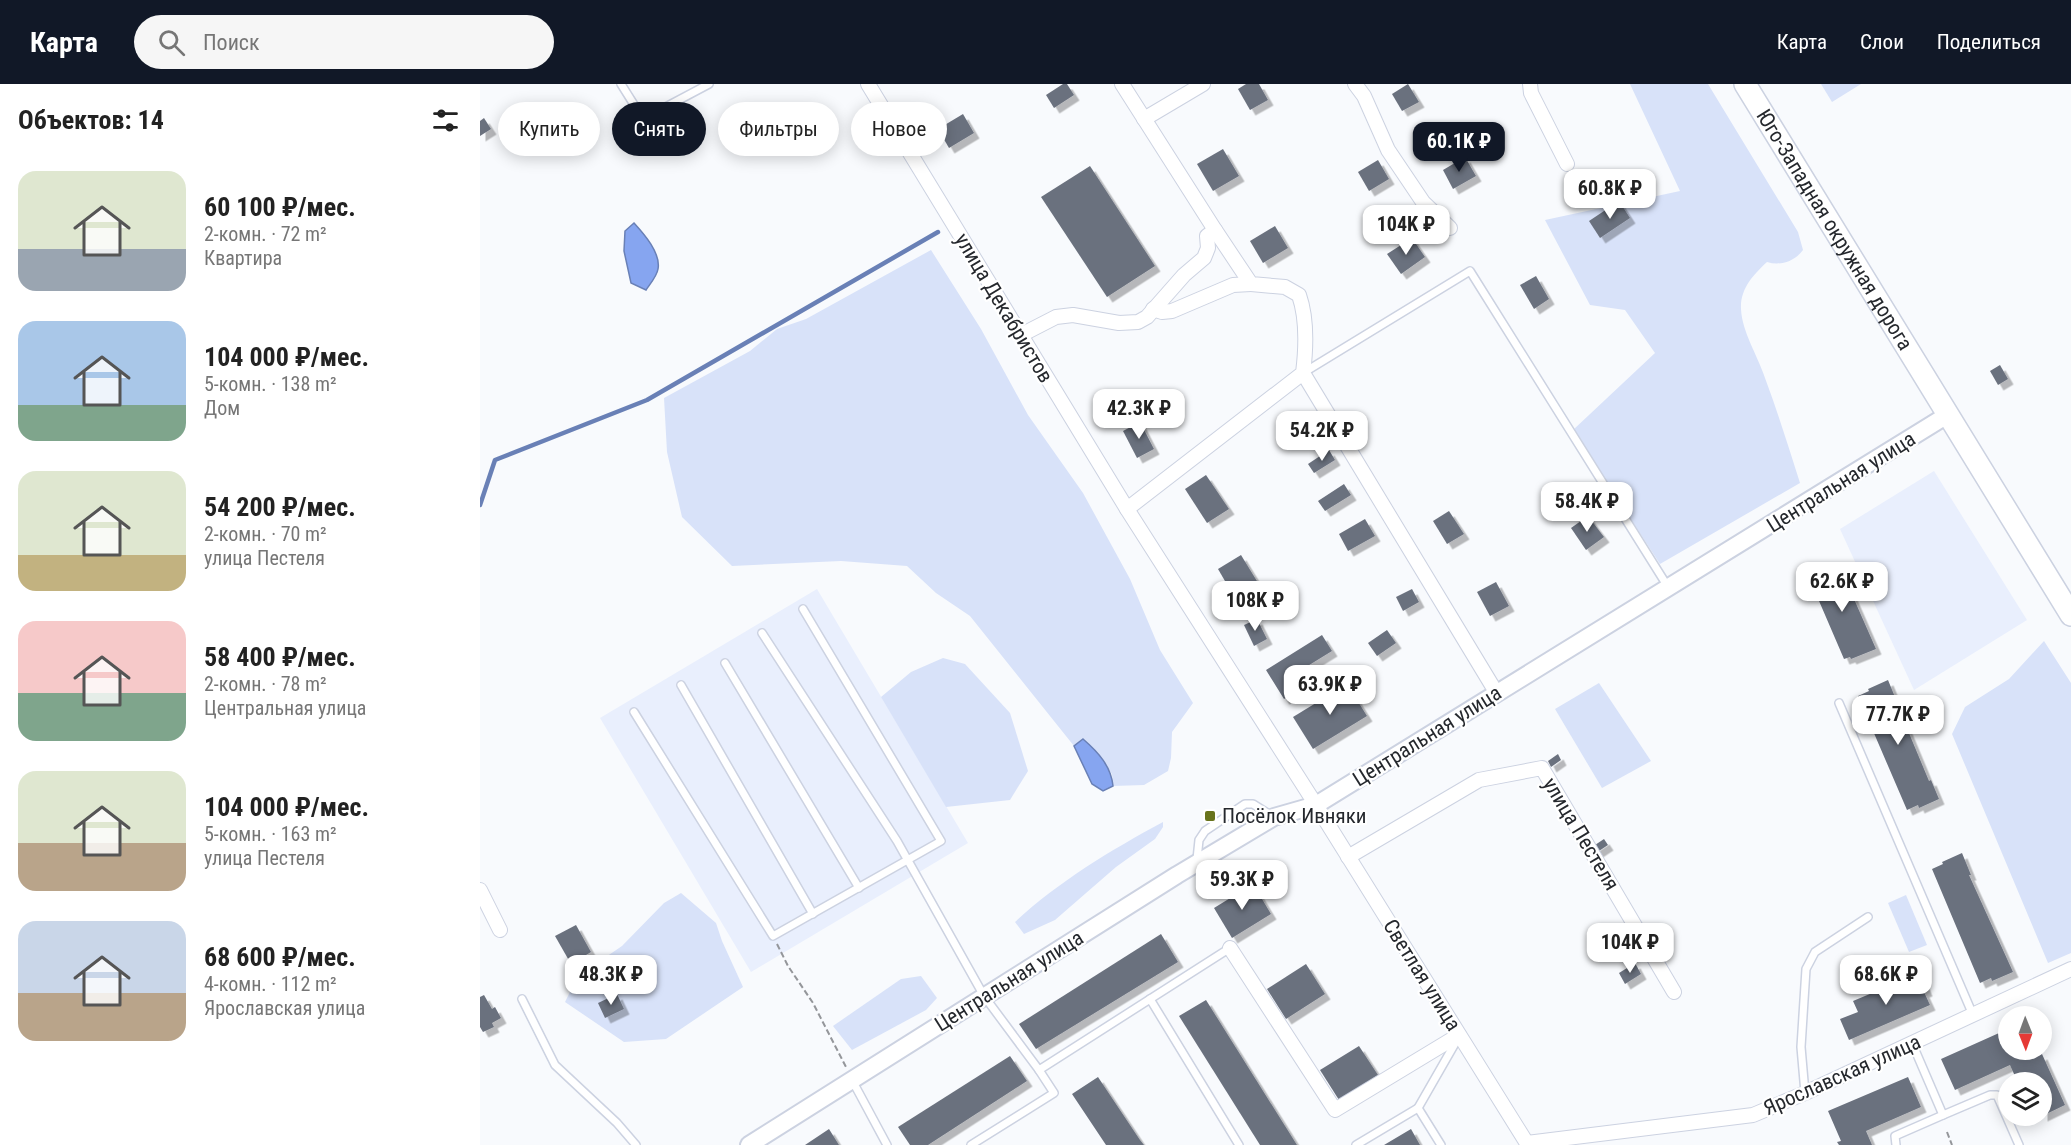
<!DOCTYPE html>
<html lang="ru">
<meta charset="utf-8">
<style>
body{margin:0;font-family:"Roboto Condensed",sans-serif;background:#f6f6f6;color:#222;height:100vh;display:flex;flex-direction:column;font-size:22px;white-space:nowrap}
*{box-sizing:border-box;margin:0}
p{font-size:20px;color:#767676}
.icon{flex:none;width:33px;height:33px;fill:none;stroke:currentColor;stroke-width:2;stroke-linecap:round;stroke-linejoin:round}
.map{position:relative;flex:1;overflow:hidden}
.drawer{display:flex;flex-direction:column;background:#fff;width:480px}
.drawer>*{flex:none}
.guide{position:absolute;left:18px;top:18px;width:570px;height:54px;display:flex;gap:12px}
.needle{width:39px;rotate:179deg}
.controls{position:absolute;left:1518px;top:922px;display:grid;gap:12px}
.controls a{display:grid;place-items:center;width:54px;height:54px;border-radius:50%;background:#fff;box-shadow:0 3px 15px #0003;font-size:30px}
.price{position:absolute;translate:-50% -51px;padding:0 14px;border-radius:12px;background:#fff;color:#222;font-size:20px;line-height:39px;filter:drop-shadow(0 2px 3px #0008)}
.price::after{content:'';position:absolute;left:50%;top:36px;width:18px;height:14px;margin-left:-9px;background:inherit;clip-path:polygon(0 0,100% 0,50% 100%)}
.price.selected{background:#111827;color:#fff}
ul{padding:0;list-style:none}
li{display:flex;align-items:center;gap:18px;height:150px;padding:0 18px}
li span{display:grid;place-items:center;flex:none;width:168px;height:120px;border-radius:18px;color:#555}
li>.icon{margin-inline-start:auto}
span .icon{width:72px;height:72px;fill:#fffc;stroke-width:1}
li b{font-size:26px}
h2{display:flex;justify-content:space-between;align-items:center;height:72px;padding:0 18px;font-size:26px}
.tag{padding:0 21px;border-radius:27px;background:#fff;box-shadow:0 3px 15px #0003;font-size:21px;line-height:54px}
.tag.selected{background:#111827;color:#fff}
header{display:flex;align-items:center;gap:36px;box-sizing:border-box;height:84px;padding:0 30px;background:#111827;color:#fff}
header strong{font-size:28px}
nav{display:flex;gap:33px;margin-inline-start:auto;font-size:21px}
.search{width:420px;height:54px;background:#f6f6f6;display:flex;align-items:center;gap:15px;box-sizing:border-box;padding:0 21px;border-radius:33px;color:#767676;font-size:22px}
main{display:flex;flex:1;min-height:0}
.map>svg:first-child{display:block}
.built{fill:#e9effd}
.green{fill:#d8e2f9}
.water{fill:#86a5f0;stroke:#6980b6;stroke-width:1.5}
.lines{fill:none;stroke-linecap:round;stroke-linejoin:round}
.stream{stroke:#6980b6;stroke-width:4.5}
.building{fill:#6b717e;filter:url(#shadow)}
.service-casing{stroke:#ccd2e1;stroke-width:10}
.minor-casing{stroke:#ccd2e1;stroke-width:16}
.tertiary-casing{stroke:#ccd2e1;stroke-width:20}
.trunk-casing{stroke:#ccd2e1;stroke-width:24}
.path{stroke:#94969a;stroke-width:2;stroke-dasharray:6 3;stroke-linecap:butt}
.service{stroke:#fff;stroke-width:7}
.minor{stroke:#fff;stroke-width:14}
.tertiary{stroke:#fff;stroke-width:16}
.trunk{stroke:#fff;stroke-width:21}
.poi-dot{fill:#68731c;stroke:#fff;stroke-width:2}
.labels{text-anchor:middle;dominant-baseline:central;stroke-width:4.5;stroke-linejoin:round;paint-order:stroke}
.street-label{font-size:21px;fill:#25282d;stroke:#fff}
.poi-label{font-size:21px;fill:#25282d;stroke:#fff;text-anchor:start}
</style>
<header>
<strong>Карта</strong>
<div class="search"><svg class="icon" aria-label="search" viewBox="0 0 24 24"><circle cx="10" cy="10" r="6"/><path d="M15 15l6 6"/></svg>Поиск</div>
<nav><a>Карта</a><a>Слои</a><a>Поделиться</a></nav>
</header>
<main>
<section class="drawer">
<h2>Объектов: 14<svg class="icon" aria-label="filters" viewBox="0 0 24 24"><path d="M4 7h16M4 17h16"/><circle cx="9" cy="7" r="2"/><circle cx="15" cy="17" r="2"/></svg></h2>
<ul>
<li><span style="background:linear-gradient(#dfe7d0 65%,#9aa5b1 0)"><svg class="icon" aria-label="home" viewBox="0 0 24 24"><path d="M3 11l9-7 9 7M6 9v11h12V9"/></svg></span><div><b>60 100 ₽/мес.</b><p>2-комн. · 72 m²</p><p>Квартира</p></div></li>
<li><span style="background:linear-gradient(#a9c7e8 70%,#7fa58c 0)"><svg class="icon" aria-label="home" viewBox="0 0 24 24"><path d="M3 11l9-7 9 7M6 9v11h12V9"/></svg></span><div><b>104 000 ₽/мес.</b><p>5-комн. · 138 m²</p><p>Дом</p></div></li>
<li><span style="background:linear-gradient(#dfe7d0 70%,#c2b280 0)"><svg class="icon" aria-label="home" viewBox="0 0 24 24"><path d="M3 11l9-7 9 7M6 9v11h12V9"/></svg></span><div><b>54 200 ₽/мес.</b><p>2-комн. · 70 m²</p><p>улица Пестеля</p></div></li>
<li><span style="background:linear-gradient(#f6c9c9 60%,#7fa58c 0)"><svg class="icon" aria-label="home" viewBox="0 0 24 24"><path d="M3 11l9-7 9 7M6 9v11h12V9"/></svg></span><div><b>58 400 ₽/мес.</b><p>2-комн. · 78 m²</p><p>Центральная улица</p></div></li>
<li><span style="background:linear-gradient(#dfe7d0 60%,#b9a48a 0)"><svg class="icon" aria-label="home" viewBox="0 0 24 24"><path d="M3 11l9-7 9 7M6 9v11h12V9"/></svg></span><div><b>104 000 ₽/мес.</b><p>5-комн. · 163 m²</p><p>улица Пестеля</p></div></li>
<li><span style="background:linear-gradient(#c9d6e8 60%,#b9a48a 0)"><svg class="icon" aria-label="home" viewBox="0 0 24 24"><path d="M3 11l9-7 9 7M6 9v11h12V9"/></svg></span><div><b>68 600 ₽/мес.</b><p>4-комн. · 112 m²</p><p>Ярославская улица</p></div></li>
</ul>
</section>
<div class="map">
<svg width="1591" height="1061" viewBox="0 0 1591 1061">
<defs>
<filter id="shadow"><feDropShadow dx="5.5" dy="5.5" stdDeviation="0" flood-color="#0004"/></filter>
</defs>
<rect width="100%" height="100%" fill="#f8fafd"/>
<g class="built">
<polygon points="1454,387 1547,536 1434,606 1360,445"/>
<polygon points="337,505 488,759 271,888 120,634"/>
</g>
<g class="green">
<path d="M1150,0H1228L1318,148L1323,166C1314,178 1300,182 1287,178C1273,191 1260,205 1261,225C1262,248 1278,272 1285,294C1298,329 1309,364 1320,399L1180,480L1093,346L1175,269L1145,226L1110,221L1065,136L1200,107Z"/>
<polygon points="1341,0 1381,0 1352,18"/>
<polygon points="451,166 501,245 548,331 603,409 650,495 680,566 713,619 692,648 691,674 688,687 664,701 633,702 632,690 603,656 594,662 490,532 456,509 427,482 361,477 252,482 202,433 187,368 184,314 270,267 297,245 326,235"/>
<polygon points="1564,557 1591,599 1591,869 1568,879 1472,650 1485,623 1529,595"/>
<polygon points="463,574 485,580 530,629 548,687 530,716 466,723 401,613 431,588"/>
<polygon points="1119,599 1171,677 1122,704 1075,625"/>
<path d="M683,738V743L675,755L636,783L575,836L544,850L535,838C578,798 631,766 683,738Z"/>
<polygon points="201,809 236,839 242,857 263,903 186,955 144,958 85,918 98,892 142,862 184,819"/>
<polygon points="1426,811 1447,861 1429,868 1408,819"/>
<polygon points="441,892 457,914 446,926 372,966 353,942 421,895"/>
</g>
<g class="water">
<path d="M154,139C164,150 181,169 178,185C177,192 170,200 166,206L151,199L144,167L145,147Z"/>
<path d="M603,655C618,668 631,682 633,702L623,707L612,700L594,662Z"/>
</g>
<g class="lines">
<polyline class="stream" points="0,421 15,376 167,316 458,148"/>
</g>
<g class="building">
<polygon points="583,0 587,0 594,11 574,24 566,11"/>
<polygon points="766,0 779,0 788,16 770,26 758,5"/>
<polygon points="928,0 939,18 922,27 912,10"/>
<polygon points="483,30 494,49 469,64 458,45"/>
<polygon points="4,34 11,45 0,52 0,37"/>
<polygon points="743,65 759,92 733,107 717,80"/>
<polygon points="985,73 996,92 973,105 963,86"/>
<polygon points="898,76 909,95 889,107 878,88"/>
<polygon points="610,82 675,182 627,213 561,113"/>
<polygon points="1139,117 1150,134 1120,154 1109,137"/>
<polygon points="795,142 808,164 783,179 770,157"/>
<polygon points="932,154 945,173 921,190 907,170"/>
<polygon points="1056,192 1069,215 1054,225 1040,201"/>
<polygon points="1520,281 1528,295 1518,301 1510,287"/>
<polygon points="660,338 674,365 657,374 643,347"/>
<polygon points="849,366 855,376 834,389 828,380"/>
<polygon points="726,391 749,425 727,439 705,405"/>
<polygon points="864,400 871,411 845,427 838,417"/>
<polygon points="969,427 984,450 967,460 953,437"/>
<polygon points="1108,432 1124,453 1106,466 1091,444"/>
<polygon points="885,435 895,452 868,467 859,450"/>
<polygon points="761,471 780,502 756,516 738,485"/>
<polygon points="1359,481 1396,565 1371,575 1370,573 1364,575 1330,496 1336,494 1335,491"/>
<polygon points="1016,498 1029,522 1010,532 997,508"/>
<polygon points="932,505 939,518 923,527 916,513"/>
<polygon points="777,535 787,555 774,562 764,541"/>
<polygon points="907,546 916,559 897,572 888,559"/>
<polygon points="842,551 852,567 813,591 821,604 804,615 786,586"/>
<polygon points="1408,596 1417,618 1416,618 1449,697 1451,696 1459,715 1439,724 1438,721 1427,726 1378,612 1389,607 1388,605"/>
<polygon points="867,600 887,632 833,665 813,633"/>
<polygon points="1078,670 1081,676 1071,683 1068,677"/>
<polygon points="1124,755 1128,761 1116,769 1112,763"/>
<polygon points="1482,769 1491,791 1489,791 1533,888 1512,897 1511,894 1500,899 1452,785 1463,780 1462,778"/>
<polygon points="773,800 791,830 752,854 734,824"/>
<polygon points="96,841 111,868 91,880 75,852"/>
<polygon points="1130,844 1136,854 1124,862 1118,852"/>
<polygon points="681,850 698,878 556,965 539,940"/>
<polygon points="1155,879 1161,890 1145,900 1139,889"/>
<polygon points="826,880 845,910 806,935 787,905"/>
<polygon points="1440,889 1447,907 1444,908 1450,921 1369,956 1360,935 1378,928 1373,917"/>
<polygon points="137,910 144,925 125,934 118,919"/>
<polygon points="4,911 12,925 15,923 21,934 12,939 14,943 3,948 0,943 0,913"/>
<polygon points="726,916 817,1061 780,1061 699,932"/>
<polygon points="1528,945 1528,966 1555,966 1558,972 1562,970 1585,1021 1562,1032 1562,999 1538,999 1530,981 1475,1006 1461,975"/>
<polygon points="879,962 898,991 859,1016 840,986"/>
<polygon points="530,972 547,997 448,1061 430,1061 418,1043"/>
<polygon points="618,993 660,1056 664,1061 626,1061 592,1010"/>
<polygon points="1428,993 1441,1023 1386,1047 1392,1061 1359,1061 1357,1058 1361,1057 1348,1027"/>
<polygon points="349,1045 359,1061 325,1061"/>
<polygon points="931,1045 940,1061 904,1061"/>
</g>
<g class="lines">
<defs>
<g id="service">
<polyline points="141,0 163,35 229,0"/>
<polyline points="823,289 990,187 1188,503"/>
<polyline points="282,549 417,757 504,912 559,986"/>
<polyline points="245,579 379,804"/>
<polyline points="201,601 333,830"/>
<polyline points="1359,619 1493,931"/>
<polyline points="154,628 293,852 461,757 323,525"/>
<polyline points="717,775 719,756 725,747 765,720 773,720 792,732"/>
<polyline points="42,915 75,981 137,1039 156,1061"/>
<polyline points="670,915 759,1061"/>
<polyline points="372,996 407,1061"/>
<polyline points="1325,1009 1321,963 1326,885 1335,868 1388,833"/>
<polyline points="938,1024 961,1061"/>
<polyline points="1463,1031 1510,1011 1517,1011 1539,1061"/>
<polyline points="491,1061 574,1009 559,986 750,864"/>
<polyline points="876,1061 938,1024 977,956"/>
<polyline points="1416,1061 1415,1052 1463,1031 1432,959"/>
</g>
<g id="minor">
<polyline points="388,0 647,425 836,721 1048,1061"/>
<polyline points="875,0 884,12 908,66 943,118 970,144"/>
<polyline points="1050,0 1051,9 1087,80"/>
<polyline points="664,35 723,0"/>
<polyline points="673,225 682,228 692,227 753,201 771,200"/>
<polyline points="541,251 576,233 593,231 639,239 658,238 667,233 704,191 724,174 728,164 727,152 735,146 642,0"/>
<polyline points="823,289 1016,608"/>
<path d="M647,425L823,289C826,265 827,234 819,211L805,203L771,200L735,146"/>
<polyline points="868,773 999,696 1062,684 1194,908"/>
<polyline points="0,806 20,846"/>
<polyline points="750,864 855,1026 979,951"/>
<polyline points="1047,1059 1273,1031 1325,1009 1591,885"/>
</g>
<polyline id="tertiary" points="269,1061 697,791 794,733 836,721 1469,330"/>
<g id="trunk">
<path id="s1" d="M1265,0L1591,531"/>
</g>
</defs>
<use href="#service" class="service-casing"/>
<use href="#minor" class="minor-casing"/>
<use href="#tertiary" class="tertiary-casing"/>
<use href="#trunk" class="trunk-casing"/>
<g class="path">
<polyline points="297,860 308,882 333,919 366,983"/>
<polyline points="1467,1048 1472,1061"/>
</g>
<use href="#service" class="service"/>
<use href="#minor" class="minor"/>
<use href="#tertiary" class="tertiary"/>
<use href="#trunk" class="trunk"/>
</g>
<rect class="poi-dot" x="724" y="726" width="12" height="12" rx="3"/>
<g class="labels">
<g class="street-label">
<text stroke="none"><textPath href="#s1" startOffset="171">Юго-Западная окружная дорога</textPath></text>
<text transform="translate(524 224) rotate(59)">улица Декабристов</text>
<text transform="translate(1361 398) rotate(-32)">Центральная улица</text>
<text transform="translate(947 652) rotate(-32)">Центральная улица</text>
<text transform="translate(1101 750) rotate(59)">улица Пестеля</text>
<text transform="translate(942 891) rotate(58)">Светлая улица</text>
<text transform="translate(529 897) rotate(-32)">Центральная улица</text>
<text transform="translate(1362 991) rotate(-24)">Ярославская улица</text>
</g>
<g class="poi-label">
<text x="742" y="732">Посёлок Ивняки</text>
</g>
</g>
</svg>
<div class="controls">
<a><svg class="needle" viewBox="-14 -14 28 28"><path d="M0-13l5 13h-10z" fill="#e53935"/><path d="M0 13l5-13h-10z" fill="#767676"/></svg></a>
<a><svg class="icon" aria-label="layers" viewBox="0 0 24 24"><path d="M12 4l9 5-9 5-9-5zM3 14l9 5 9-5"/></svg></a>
</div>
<b class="price selected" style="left:979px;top:89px">60.1K ₽</b>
<b class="price" style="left:1130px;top:136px">60.8K ₽</b>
<b class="price" style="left:926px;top:172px">104K ₽</b>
<b class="price" style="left:659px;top:356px">42.3K ₽</b>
<b class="price" style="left:842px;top:378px">54.2K ₽</b>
<b class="price" style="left:1107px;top:449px">58.4K ₽</b>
<b class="price" style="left:1362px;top:529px">62.6K ₽</b>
<b class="price" style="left:775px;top:548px">108K ₽</b>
<b class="price" style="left:850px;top:632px">63.9K ₽</b>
<b class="price" style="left:1418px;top:662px">77.7K ₽</b>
<b class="price" style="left:762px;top:827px">59.3K ₽</b>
<b class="price" style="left:1150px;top:890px">104K ₽</b>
<b class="price" style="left:131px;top:922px">48.3K ₽</b>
<b class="price" style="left:1406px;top:922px">68.6K ₽</b>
<div class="guide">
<a class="tag">Купить</a>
<a class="tag selected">Снять</a>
<a class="tag">Фильтры</a>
<a class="tag">Новое</a>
</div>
</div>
</main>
